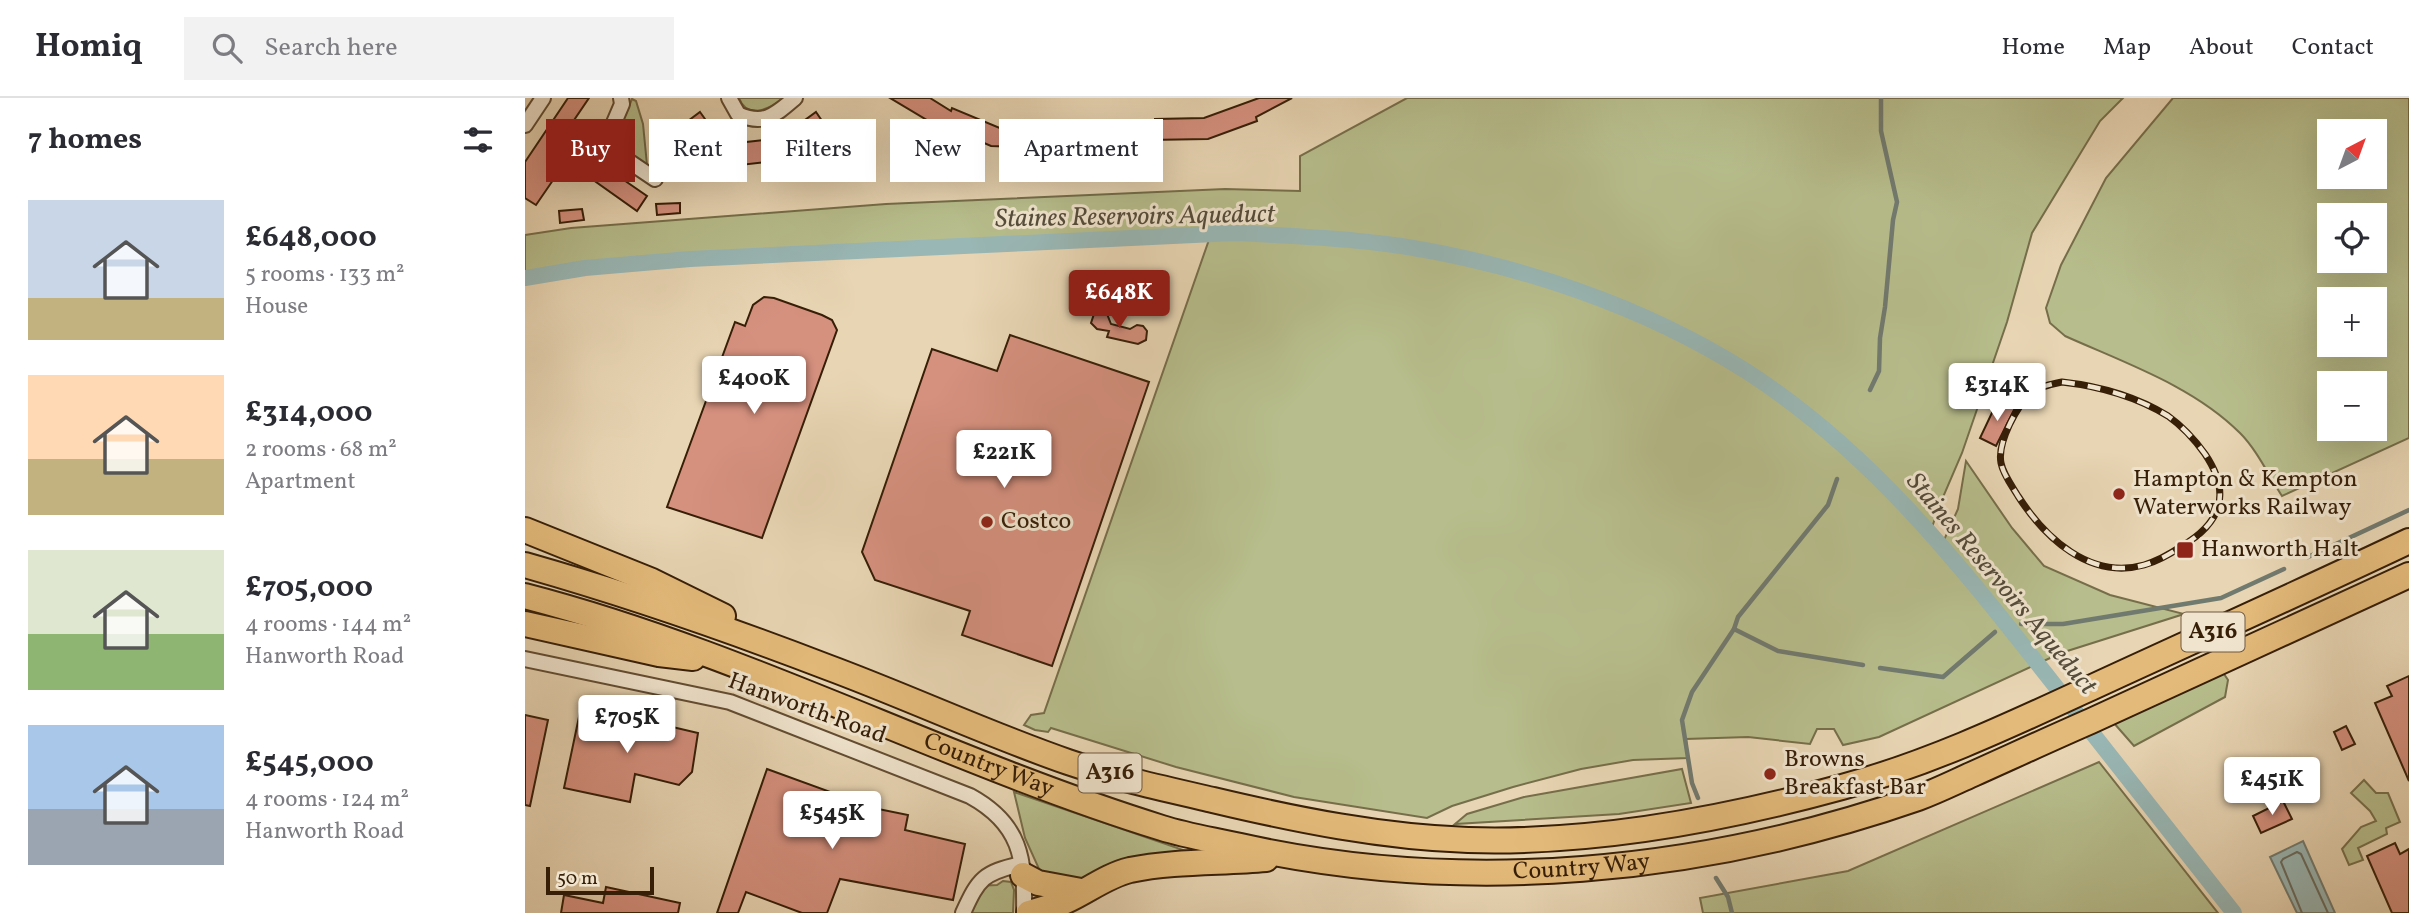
<!DOCTYPE html>
<meta charset="utf-8">
<style>
body{margin:0;font-family:Vollkorn,serif;background:#f2f2f3;color:#2b2b33;height:100vh;display:flex;flex-direction:column;font-size:26px;white-space:nowrap}
*{box-sizing:border-box;margin:0}
p{font-size:23px;color:#7c7c81}
.icon{flex:none;width:38px;height:38px;fill:none;stroke:currentColor;stroke-width:2;stroke-linecap:round;stroke-linejoin:round}
.map{position:relative;flex:1;overflow:hidden}
.side{display:flex;flex-direction:column;background:#fff;width:525px}
.side>*{flex:none}
.top-card{position:absolute;left:21px;top:21px;width:665px;height:63px;display:flex;gap:14px}
.needle{width:46px;rotate:41deg}
.buttons{position:absolute;left:1792px;top:21px;display:grid;gap:14px}
.buttons a{display:grid;place-items:center;width:70px;height:70px;border-radius:0px;background:#fff;box-shadow:0 7px 28px #0002;font-size:35px}
.scale{position:absolute;left:21px;bottom:18px;width:108px;box-sizing:border-box;padding-left:7px;border:4px solid #361e07;border-top:0;font-size:19px;line-height:24px;white-space:nowrap;color:#361e07;-webkit-text-stroke:5px #f0e4ce;paint-order:stroke}
.price{position:absolute;translate:-50% -60px;padding:0 16px;border-radius:7px;background:#fff;color:#222;font-size:23px;line-height:46px;filter:drop-shadow(0 2px 4px #0008)}
.price::after{content:'';position:absolute;left:50%;top:42px;width:21px;height:16px;margin-left:-10px;background:inherit;clip-path:polygon(0 0,100% 0,50% 100%)}
.price.active{background:#8f2418;color:#fff}
ul{padding:0;list-style:none}
li{display:flex;align-items:center;gap:21px;height:175px;padding:0 28px}
li span{display:grid;place-items:center;flex:none;width:196px;height:140px;border-radius:0px;color:#555}
li>.icon{margin-inline-start:auto}
span .icon{width:84px;height:84px;fill:#fffc;stroke-width:1}
li b{font-size:30px}
h2{display:flex;justify-content:space-between;align-items:center;height:84px;padding:0 28px;font-size:30px}
.tag{padding:0 24px;border-radius:0px;background:#fff;box-shadow:0 7px 28px #0002;font-size:24px;line-height:63px}
.tag.active{background:#8f2418;color:#fff}
header{display:flex;align-items:center;gap:42px;box-sizing:border-box;height:98px;padding:0 35px;background:#fff;border-bottom:2px solid #e1e1e2}
header strong{font-size:33px}
nav{display:flex;gap:38px;margin-inline-start:auto;font-size:24px}
.search{width:490px;height:63px;background:#f2f2f3;display:flex;align-items:center;gap:18px;box-sizing:border-box;padding:0 24px;border-radius:0px;color:#7c7c81;font-size:26px}
main{display:flex;flex:1;min-height:0}
.map>svg:first-child{display:block}
.green{fill:#b7bd8c;stroke:#766e4a;stroke-width:2;fill-rule:evenodd}
.water{fill:#99b7b5;stroke:#717a6f;stroke-width:2}
.lines{fill:none;stroke-linecap:round;stroke-linejoin:round}
.shore{stroke:#686a5e;stroke-width:2}
.stream{stroke:#717a6f;stroke-width:4.5}
.canal{stroke:#99b7b5;stroke-width:16}
.building{fill:#d5907e;stroke:#361e07;stroke-width:2}
.street-casing{stroke:#624c32;stroke-width:18}
.highway-casing{stroke:#361e07;stroke-width:28}
.street{stroke:#f0e4ce;stroke-width:14}
.highway{stroke:#e4ba7a;stroke-width:24}
.rail-casing{stroke:#361e07;stroke-width:7}
.rail{stroke:#f0e4ce;stroke-width:4.5;stroke-dasharray:13;stroke-linecap:butt}
.poi-dot{fill:#8f2418;stroke:#f0e4ce;stroke-width:2.5}
.labels{text-anchor:middle;dominant-baseline:central;stroke-width:6;stroke-linejoin:round;paint-order:stroke}
.shield{fill:#f0e4ce;stroke:#6e5943;stroke-width:2}
.shield-label{font-size:23px;font-weight:bold;fill:#361e07}
.poi-label{font-size:24px;fill:#361e07;stroke:#f0e4ce;text-anchor:start}
.street-label{font-size:24px;fill:#361e07;stroke:#f0e4ce}
.water-label{font-size:26px;font-style:italic;fill:#544c3b;stroke:#f0e4ce}
</style>
<header>
<strong>Homiq</strong>
<div class="search"><svg class="icon" aria-label="search" viewBox="0 0 24 24"><circle cx="10" cy="10" r="6"/><path d="M15 15l6 6"/></svg>Search here</div>
<nav><a>Home</a><a>Map</a><a>About</a><a>Contact</a></nav>
</header>
<main>
<section class="side">
<h2>7 homes<svg class="icon" aria-label="filters" viewBox="0 0 24 24"><path d="M4 7h16M4 17h16"/><circle cx="9" cy="7" r="2"/><circle cx="15" cy="17" r="2"/></svg></h2>
<ul>
<li><span style="background:linear-gradient(#c9d6e8 70%,#c2b280 0)"><svg class="icon" aria-label="home" viewBox="0 0 24 24"><path d="M3 11l9-7 9 7M6 9v11h12V9"/></svg></span><div><b>£648,000</b><p>5 rooms · 133 m²</p><p>House</p></div></li>
<li><span style="background:linear-gradient(#ffd9b3 60%,#c2b280 0)"><svg class="icon" aria-label="home" viewBox="0 0 24 24"><path d="M3 11l9-7 9 7M6 9v11h12V9"/></svg></span><div><b>£314,000</b><p>2 rooms · 68 m²</p><p>Apartment</p></div></li>
<li><span style="background:linear-gradient(#dfe7d0 60%,#8fb573 0)"><svg class="icon" aria-label="home" viewBox="0 0 24 24"><path d="M3 11l9-7 9 7M6 9v11h12V9"/></svg></span><div><b>£705,000</b><p>4 rooms · 144 m²</p><p>Hanworth Road</p></div></li>
<li><span style="background:linear-gradient(#a9c7e8 60%,#9aa5b1 0)"><svg class="icon" aria-label="home" viewBox="0 0 24 24"><path d="M3 11l9-7 9 7M6 9v11h12V9"/></svg></span><div><b>£545,000</b><p>4 rooms · 124 m²</p><p>Hanworth Road</p></div></li>
</ul>
</section>
<div class="map">
<svg width="1884" height="815" viewBox="0 0 1884 815">
<rect width="100%" height="100%" fill="#e8d5b3"/>
<filter id="stains"><feTurbulence type="fractalNoise" baseFrequency=".00286" numOctaves="4"/><feColorMatrix values="0 0 0 0 .2 0 0 0 0 .09 0 0 0 0 .02 0 0 0 .5 -.17"/></filter>
<radialGradient id="worn" r=".72"><stop offset=".6" stop-color="#630" stop-opacity="0"/><stop offset="1" stop-color="#630" stop-opacity=".3"/></radialGradient>
<g class="green">
<path d="M214,0H258C245,11 222,22 214,0Z"/>
<polygon points="882,0 1598,0 1575,23 1507,135 1482,224 1437,355 1415,406 1404,438 1415,451 1433,411 1441,363 1487,430 1519,468 1585,497 1659,516 1536,555 1354,639 1318,647 1309,631 1292,631 1285,646 1223,639 1161,641 1163,660 1108,662 1056,671 988,689 927,708 902,720 769,699 651,669 526,630 523,634 510,632 499,627 506,617 519,615 686,136 165,161 60,170 0,180 0,137 46,130 361,106 700,91 775,93 775,58"/>
<path d="M1648,0H1884V340L1757,398C1744,378 1732,352 1715,335C1668,288 1600,265 1540,238L1525,225L1521,210L1536,167L1581,80ZM1804,33H1850V79H1804ZM1804,117H1850V163H1804ZM1804,201H1850V247H1804ZM1804,285H1850V331H1804Z"/>
<polygon points="107,1 111,3 118,26 122,67 89,44"/>
<polygon points="1697,573 1703,582 1700,599 1609,648 1588,624"/>
<polygon points="1574,664 1693,815 1178,815 1175,800 1323,773"/>
<polygon points="1157,671 1166,705 1094,716 930,726 942,716 999,699"/>
<polygon points="1839,682 1851,695 1863,695 1875,724 1861,730 1862,736 1833,750 1838,762 1824,767 1817,751 1836,729 1851,723 1845,713 1826,695"/>
<polygon points="489,694 667,755 552,784 525,781 514,771 500,740"/>
<polygon points="478,783 486,784 489,792 488,815 438,815 450,788 472,787"/>
</g>
<polygon class="water" points="1778,743 1810,815 1772,815 1745,759"/>
<g class="lines">
<polyline class="shore" points="1777,815 1756,764 1758,761 1772,754 1776,756 1803,815"/>
<g class="stream">
<polyline points="1345,292 1354,273 1355,240 1360,209 1368,122 1372,104 1356,33 1356,0"/>
<polyline points="1783,459 1884,412"/>
<polyline points="1496,526 1538,526 1696,500 1759,471"/>
<polyline points="1209,531 1253,553 1338,567"/>
<polyline points="1355,570 1418,579 1470,534"/>
<polyline points="1173,700 1167,685 1157,622 1167,594 1209,531 1213,519 1303,407 1312,381"/>
<polyline points="1191,780 1203,799 1207,815"/>
</g>
<path class="canal" d="M0,180L60,170L165,161L711,135C766,138 821,140 876,148C996,167 1118,208 1221,273C1344,352 1431,462 1520,575C1583,655 1646,735 1709,815"/>
</g>
<g class="building">
<polygon points="43,0 64,0 24,59 37,69 11,107 0,100 0,64"/>
<polygon points="365,0 405,0 426,13 427,10 477,31 477,26 525,28 525,24 571,22 630,24 630,21 679,20 734,0 767,0 731,19 732,23 683,41 623,42 623,45 571,44 572,48 515,50 466,48 408,23 407,25"/>
<polygon points="175,14 200,49 183,61 159,26"/>
<polygon points="291,14 306,36 274,59 258,38"/>
<polygon points="249,41 251,63 207,68 204,46"/>
<polygon points="67,60 122,98 112,113 57,74"/>
<polygon points="155,105 155,115 132,117 131,106"/>
<polygon points="57,111 59,122 35,125 34,113"/>
<polygon points="239,199 249,200 297,217 307,222 312,232 237,440 142,409 210,224 220,228 228,207"/>
<polygon points="577,213 582,216 586,226 605,231 612,227 618,228 622,233 621,242 613,246 582,239 584,233 572,231 566,225 569,216"/>
<polygon points="485,237 624,284 527,568 437,537 445,513 350,482 337,454 407,251 472,273"/>
<polygon points="1473,302 1490,310 1471,348 1455,340"/>
<polygon points="1884,578 1884,683 1850,605 1867,598 1862,588"/>
<polygon points="55,614 104,626 105,619 173,635 167,674 154,687 110,676 105,704 39,690"/>
<polygon points="0,617 23,622 5,708 0,707"/>
<polygon points="1821,628 1830,646 1817,652 1809,634"/>
<polygon points="242,671 311,696 309,702 383,717 380,732 440,746 428,802 315,781 302,815 277,815 221,794 213,815 192,815"/>
<polygon points="1758,703 1767,721 1736,735 1728,718"/>
<polygon points="1870,745 1875,756 1884,751 1884,815 1867,815 1842,758"/>
<polygon points="81,789 155,805 153,815 36,815 39,797 78,805"/>
</g>
<g class="lines">
<defs>
<g id="street">
<polyline points="96,0 97,6 82,41 84,50 130,81"/>
<path d="M204,0L213,16C239,28 250,17 270,0"/>
<polyline points="0,27 18,0"/>
<path d="M0,561L205,604L445,698C496,726 500,760 499,815"/>
<path d="M438,815C454,780 458,775 496,766"/>
</g>
<g id="highway">
<polyline points="0,432 127,483 198,518"/>
<path d="M0,467C102,496 203,531 302,569C383,599 462,636 543,664C590,680 640,691 688,702C772,722 857,739 943,742C1069,746 1197,722 1317,689C1410,664 1498,621 1585,581C1685,535 1785,490 1884,443"/>
<path id="s1" d="M0,498C220,555 421,663 637,730C662,738 689,742 715,748C940,798 1177,775 1393,700C1412,693 1430,684 1448,676C1488,658 1527,640 1566,623C1672,574 1778,526 1884,477"/>
<polyline points="0,526 134,556 168,560"/>
<polyline points="498,777 513,785 556,793"/>
<path d="M504,815C515,812 526,809 536,805C559,796 580,778 605,772C649,763 696,765 741,761"/>
</g>
</defs>
<use href="#street" class="street-casing"/>
<use href="#highway" class="highway-casing"/>
<use href="#street" class="street"/>
<use href="#highway" class="highway"/>
<defs>
<path id="rail" d="M1537,284C1573,288 1612,299 1643,318C1657,328 1670,342 1680,356C1707,396 1696,425 1657,448C1645,456 1633,463 1619,467C1565,482 1520,440 1493,398C1487,388 1478,376 1476,365C1472,345 1492,306 1508,294C1516,288 1527,286 1537,284Z"/>
</defs>
<use href="#rail" class="rail-casing"/>
<use href="#rail" class="rail"/>
</g>
<g class="poi-dot">
<circle cx="1594" cy="396" r="7"/>
<circle cx="462" cy="424" r="7"/>
<rect x="1651" y="443" width="18" height="18" rx="3.5"/>
<circle cx="1245" cy="676" r="7"/>
</g>
<g class="labels">
<g class="shield">
<rect x="1656.5" y="514.5" width="63" height="39" rx="5"/>
<rect x="553.5" y="655.5" width="63" height="39" rx="5"/>
</g>
<g class="shield-label">
<text x="1688" y="534">A316</text>
<text x="585" y="675">A316</text>
</g>
<g class="poi-label">
<text x="1608" y="382">Hampton &amp; Kempton<tspan x="1608" dy="28">Waterworks Railway</tspan></text>
<text x="476" y="424">Costco</text>
<text x="1676" y="452">Hanworth Halt</text>
<text x="1259" y="662">Browns<tspan x="1259" dy="28">Breakfast Bar</tspan></text>
</g>
<g class="street-label">
<text transform="translate(282 611) rotate(20)">Hanworth Road</text>
<text stroke="none"><textPath href="#s1" startOffset="494">Country Way</textPath></text>
<text stroke="none"><textPath href="#s1" startOffset="1102">Country Way</textPath></text>
</g>
<g class="water-label">
<text transform="translate(610 119) rotate(-1)">Staines Reservoirs Aqueduct</text>
<text transform="translate(1476 486) rotate(50)">Staines Reservoirs Aqueduct</text>
</g>
</g>
<rect width="100%" height="100%" filter="url(#stains)"/>
<rect width="100%" height="100%" fill="url(#worn)"/>
</svg>
<div class="buttons">
<a><svg class="needle" viewBox="-14 -14 28 28"><path d="M0-13l5 13h-10z" fill="#e53935"/><path d="M0 13l5-13h-10z" fill="#7c7c81"/></svg></a>
<a><svg class="icon" aria-label="locate" viewBox="0 0 24 24"><circle cx="12" cy="12" r="6"/><path d="M12 2v4M12 18v4M2 12h4M18 12h4"/></svg></a>
<a>+</a>
<a>−</a>
</div>
<div class="scale">50 m</div>
<b class="price active" style="left:594px;top:232px">£648K</b>
<b class="price" style="left:229px;top:318px">£400K</b>
<b class="price" style="left:1472px;top:325px">£314K</b>
<b class="price" style="left:479px;top:392px">£221K</b>
<b class="price" style="left:102px;top:657px">£705K</b>
<b class="price" style="left:1747px;top:719px">£451K</b>
<b class="price" style="left:307px;top:753px">£545K</b>
<div class="top-card">
<a class="tag active">Buy</a>
<a class="tag">Rent</a>
<a class="tag">Filters</a>
<a class="tag">New</a>
<a class="tag">Apartment</a>
</div>
</div>
</main>
